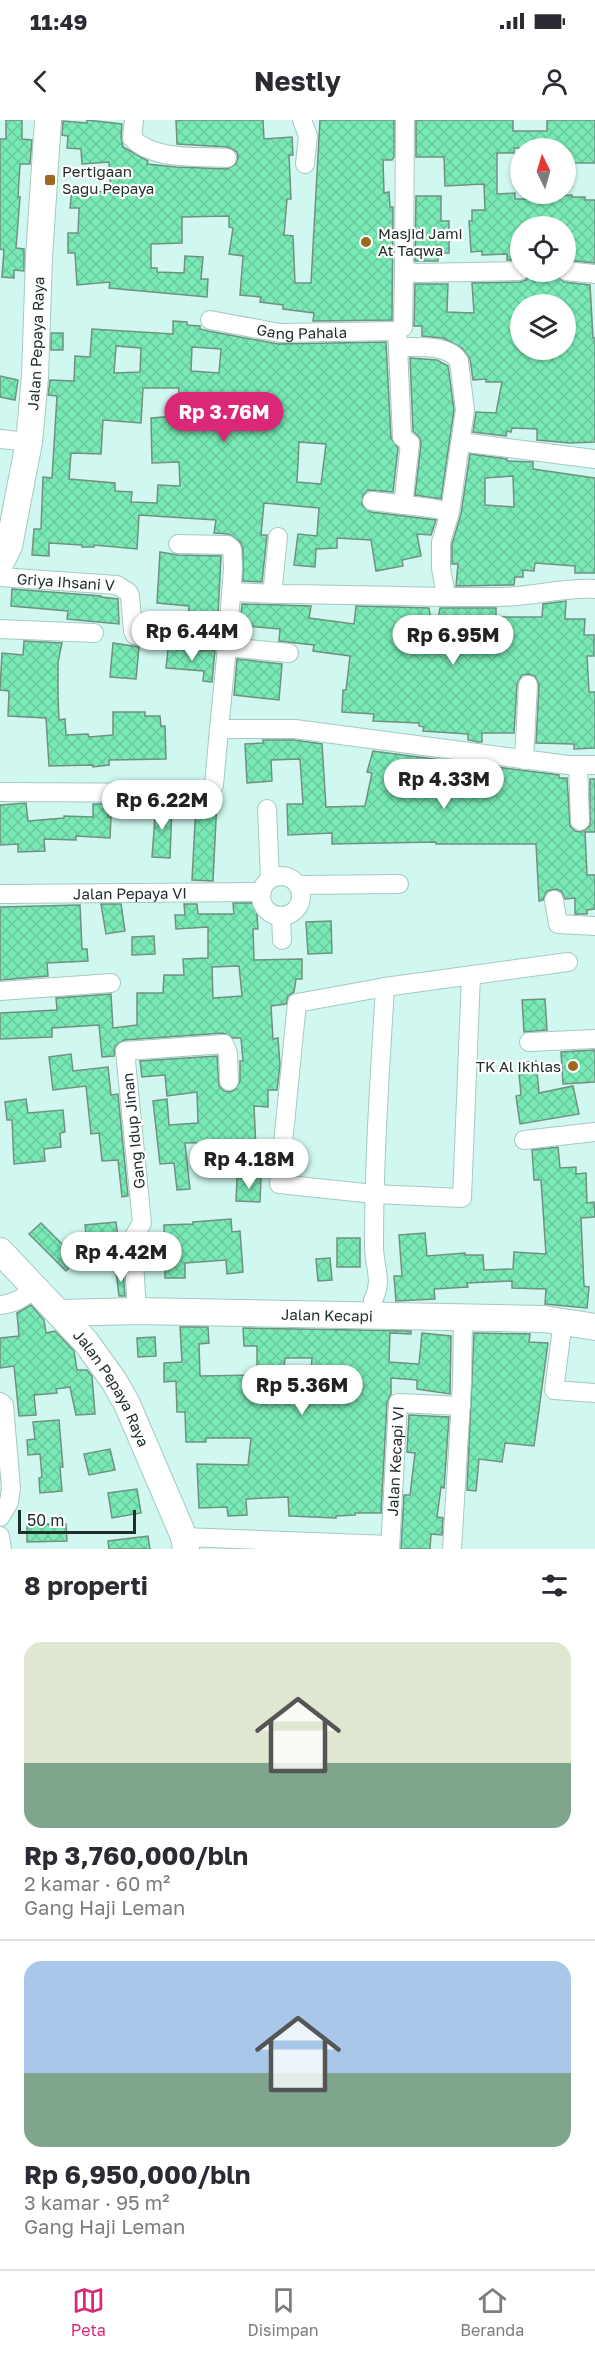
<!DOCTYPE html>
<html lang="id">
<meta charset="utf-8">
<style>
body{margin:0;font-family:"Golos Text",sans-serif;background:#f7f7f7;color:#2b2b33;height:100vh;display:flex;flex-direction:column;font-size:22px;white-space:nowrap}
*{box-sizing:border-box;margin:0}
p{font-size:20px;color:#7c7c81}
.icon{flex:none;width:33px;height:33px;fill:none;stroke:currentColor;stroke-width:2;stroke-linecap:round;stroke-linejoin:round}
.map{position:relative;height:1429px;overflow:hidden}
.sheet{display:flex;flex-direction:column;background:#fff;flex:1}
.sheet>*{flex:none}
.needle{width:39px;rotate:355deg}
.buttons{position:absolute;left:510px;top:18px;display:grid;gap:12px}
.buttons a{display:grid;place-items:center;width:66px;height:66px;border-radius:50%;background:#fff;box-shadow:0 2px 4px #0004;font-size:30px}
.scale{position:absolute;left:18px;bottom:15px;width:118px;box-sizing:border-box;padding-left:6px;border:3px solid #202f2d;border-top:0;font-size:16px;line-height:21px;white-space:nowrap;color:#202f2d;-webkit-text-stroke:4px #fff;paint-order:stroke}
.price{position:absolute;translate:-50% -51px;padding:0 14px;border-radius:21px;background:#fff;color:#222;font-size:20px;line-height:39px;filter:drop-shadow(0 2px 3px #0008)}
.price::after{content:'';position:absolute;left:50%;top:36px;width:18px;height:14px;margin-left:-9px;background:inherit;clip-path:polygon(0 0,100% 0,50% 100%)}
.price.selected{background:#db2777;color:#fff}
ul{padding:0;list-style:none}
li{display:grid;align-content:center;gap:12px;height:318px;padding:0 24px}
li+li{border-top:2px solid #e1e1e2}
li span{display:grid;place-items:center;height:186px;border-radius:18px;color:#555}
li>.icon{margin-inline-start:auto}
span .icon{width:108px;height:108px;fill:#fffc;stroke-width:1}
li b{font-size:26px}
h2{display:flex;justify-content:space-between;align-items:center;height:72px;padding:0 24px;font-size:26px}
.status{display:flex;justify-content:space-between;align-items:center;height:42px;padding:0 30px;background:#fff;direction:ltr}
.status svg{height:16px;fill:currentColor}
header{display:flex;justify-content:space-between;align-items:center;height:78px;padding:0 24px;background:#fff;font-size:27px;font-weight:700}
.tab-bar{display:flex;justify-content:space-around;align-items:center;height:84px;border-top:2px solid #e1e1e2;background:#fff;font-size:16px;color:#7c7c81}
.tab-bar a{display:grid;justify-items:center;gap:3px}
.tab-bar .selected{color:#db2777}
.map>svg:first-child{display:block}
.building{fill:url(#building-cross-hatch);stroke:#729080;stroke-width:1.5;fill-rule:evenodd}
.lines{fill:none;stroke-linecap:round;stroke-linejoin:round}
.street-casing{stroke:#a3c9c3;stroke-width:20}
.secondary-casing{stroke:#a3c9c3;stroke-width:28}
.street{stroke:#fff;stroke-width:18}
.secondary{stroke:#fff;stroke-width:26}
.poi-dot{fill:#9b691e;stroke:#fff;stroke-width:2}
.labels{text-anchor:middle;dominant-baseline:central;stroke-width:4.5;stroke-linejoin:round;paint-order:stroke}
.poi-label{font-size:15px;fill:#202f2d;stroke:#fff;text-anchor:start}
.street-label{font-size:15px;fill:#202f2d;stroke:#fff}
</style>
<div class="status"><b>11:49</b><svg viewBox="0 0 49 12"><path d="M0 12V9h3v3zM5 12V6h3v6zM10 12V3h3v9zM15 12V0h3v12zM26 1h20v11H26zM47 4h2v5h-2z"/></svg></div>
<header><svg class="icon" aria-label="back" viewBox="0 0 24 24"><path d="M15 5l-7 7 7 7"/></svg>Nestly<svg class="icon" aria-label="person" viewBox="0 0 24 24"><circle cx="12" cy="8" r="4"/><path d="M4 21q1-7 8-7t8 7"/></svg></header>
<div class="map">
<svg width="595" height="1429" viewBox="0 0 595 1429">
<defs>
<pattern id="building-cross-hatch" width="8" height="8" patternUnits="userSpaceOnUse" patternTransform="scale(1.5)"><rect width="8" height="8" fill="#79eab6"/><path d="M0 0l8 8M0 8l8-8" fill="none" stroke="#68c99d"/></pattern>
</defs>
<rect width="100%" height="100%" fill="#d0f8f1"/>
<g class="building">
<polygon points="6,0 22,0 22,19 32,20 30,44 20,44 18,77 20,77 16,128 24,129 24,151 14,150 14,158 2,157 4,130 0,129 0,19 6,19"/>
<polygon points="87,0 122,4 121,17 123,27 148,41 147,44 176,47 227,49 236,44 238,38 237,32 228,27 177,24 176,0 263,0 264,19 292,17 293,35 289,35 291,79 287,79 284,115 293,116 295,163 311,163 320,0 394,0 394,37 392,40 383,40 384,73 389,72 390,87 393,87 392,200 313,201 314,193 283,189 283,185 260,182 261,177 240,175 243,136 229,134 233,108 229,107 229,96 182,97 182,123 151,124 151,148 157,148 157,152 184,153 185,136 203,137 201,159 208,159 207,177 109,168 110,162 77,165 75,133 68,133 68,113 78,113 79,88 70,88 72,70 111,72 109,42 82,44 81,29 67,28 68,16 62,15 63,1 87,3"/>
<polygon points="416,0 513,0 513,11 547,11 547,0 595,0 595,43 566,43 566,28 514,28 514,33 497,33 497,74 515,73 515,79 554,79 554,76 572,75 572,77 585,77 585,80 595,80 595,143 566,140 566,106 520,106 520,140 507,140 507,134 482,135 482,131 471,132 469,101 472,101 472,90 485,90 484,64 445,66 444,37 416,37"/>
<polygon points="416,76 441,76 441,101 449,101 449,133 438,133 438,141 415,141"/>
<path d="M530,155V157L556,155L564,162L590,165L593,218H595V322L570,323L537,320V309L512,308L511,312L507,311L506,316L473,312L476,292L496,293L502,262H486V259L473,260L470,239L462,228L443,218L422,216V206H414L415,164H448L447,192L474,193L472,163L520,162L526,160ZM520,184H566V230H520Z"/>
<path d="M173,201L187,202V205L200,206V209L208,211L278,224L386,222L391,318L398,328L393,372L368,370L363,375L362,385L371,392L436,400L431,415L417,414L421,436L402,440L403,446L376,451L371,420L337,418V428L316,429L315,447L294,445L298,414L317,416L319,388L264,383L261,415H267L262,462L243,461V428L240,422L229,414L214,413L216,400L139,395L137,429L94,425V427H82V425L49,423V436L32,435L34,409H41L43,357L52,358L57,276L48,275L50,260L74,261L75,236L90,237L92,209L173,214ZM116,226L141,228L140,252L114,253ZM192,227L221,229L219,253L191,251ZM143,268H179L177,296L151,298L152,343L179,342L180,366L158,365L157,383L131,382L132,372L115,371V363L69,359L71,333L101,334L103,300L141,303ZM299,322L326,324L321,364L297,362Z"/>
<rect x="51" y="213" width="12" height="17"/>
<polygon points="410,238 437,240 448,246 454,290 441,379 415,375 421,324 420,318 413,311"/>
<polygon points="0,256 18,260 15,280 0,277"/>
<path d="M470,334L507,339V341L533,342V349L595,358V453H575V446L535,443L534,451L523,450V457H515L514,465L456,466L458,444H452V424L461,394ZM513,356L514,387L485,385V358Z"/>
<polygon points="160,432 178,435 221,436 218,494 205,492 203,510 187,508 189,486 157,483"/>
<polygon points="12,469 101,476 101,477 118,479 119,504 67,499 68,491 11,486"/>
<polygon points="566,481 565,499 585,499 584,515 594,515 594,536 587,536 589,572 595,572 595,628 574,629 574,624 536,623 539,565 535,556 529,554 522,555 517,564 514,613 482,613 482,622 478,622 468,620 468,614 423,611 424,607 419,606 419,603 373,601 374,594 342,592 343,570 346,570 350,536 313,531 314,525 279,521 280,509 247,506 246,518 239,517 242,484 311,486 309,498 354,504 356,486 429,488 434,521 440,488 496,488 496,497 542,497 543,484"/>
<polygon points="24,521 62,523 58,542 58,577 59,600 65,599 66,615 88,614 89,617 113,615 113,592 145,592 145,596 160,596 161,606 165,606 166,639 109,640 109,645 93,647 93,645 49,646 46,598 8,596 9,571 0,570 2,533 23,535"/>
<polygon points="113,523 139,527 136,559 110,557"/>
<polygon points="168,529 199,531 215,530 212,562 203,561 204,551 166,548"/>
<polygon points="237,539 282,544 279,580 234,575"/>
<polygon points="263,620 294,620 322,624 326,687 365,686 372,653 367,652 373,631 441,640 441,642 473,644 559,655 559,658 567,658 570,706 575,711 581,712 590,706 590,659 595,659 595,712 585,712 587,755 595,755 595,789 587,790 587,794 575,794 575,778 565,779 562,772 557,769 547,771 543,780 539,781 536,724 436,724 436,722 332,724 332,713 288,715 287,684 303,684 300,639 271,640 272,661 247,663 245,624 263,623"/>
<polygon points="217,680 213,761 192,760 196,684"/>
<polygon points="26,683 28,701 64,698 64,696 93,697 93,684 109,684 108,697 111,697 110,718 76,716 76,720 44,719 45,731 18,732 18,724 0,725 0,685"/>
<polygon points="156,684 172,684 170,738 152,737"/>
<path d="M233,783H256L258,809H253L254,840L302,839V859H296L294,872L288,876L286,884L271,886L273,919L278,918L280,945L277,970H268V987L254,986L256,1029L243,1030V1022L185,1023L190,1069L177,1070L174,1043L160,1044L153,981L167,979L169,1005L198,1003L197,972L167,976L165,955L142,957L140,941L217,936L219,966L224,971L230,972L235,970L240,961V941H243L241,918H233L223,913L124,920L115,926L114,936L102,937L99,905L52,908V917L0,919V893L57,890L56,878L111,874L113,908L137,905V873H163L164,855H184L183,839L208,838V807L176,809L175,795H185L184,784H197L198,794H234ZM239,846L242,876L213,878L212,847Z"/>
<polygon points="101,784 121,784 125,811 106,814"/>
<polygon points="80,785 82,829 87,829 88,841 47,843 48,856 0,860 0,787"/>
<polygon points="331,801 332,833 308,834 306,802"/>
<polygon points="154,816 155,834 132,835 132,817"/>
<polygon points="545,879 547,910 524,912 522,880"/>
<polygon points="595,930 595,962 563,964 561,932"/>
<polygon points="71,934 73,951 108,947 111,975 118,974 128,1076 122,1077 118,1040 102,1041 99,1013 91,1014 86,966 53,970 49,937"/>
<polygon points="536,941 539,973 573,966 579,994 520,1004 516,976 521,975 518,943"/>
<polygon points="26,979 28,993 63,990 65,1012 60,1013 61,1027 44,1029 45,1041 14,1044 12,1000 7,1000 5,982"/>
<polygon points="558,1027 560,1048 576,1047 576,1054 586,1053 587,1083 594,1082 595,1097 581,1098 584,1166 589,1167 587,1188 545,1184 546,1169 512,1168 512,1161 467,1163 468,1167 434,1169 435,1179 396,1181 394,1156 402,1156 399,1115 425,1113 427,1136 465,1133 465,1135 483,1135 484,1150 513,1149 514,1132 546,1134 541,1060 534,1060 532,1030"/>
<polygon points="237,1058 261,1058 260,1082 236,1081"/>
<polygon points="231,1099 232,1112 240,1111 243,1152 227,1154 226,1140 185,1143 185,1158 165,1158 164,1105 193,1104 193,1102"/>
<polygon points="116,1102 121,1143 90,1146 85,1105"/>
<polygon points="41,1103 77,1139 66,1151 29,1114"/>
<rect x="337" y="1118" width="23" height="29"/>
<polygon points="330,1138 332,1160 318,1161 316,1139"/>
<polygon points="123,1150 125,1176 119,1176 116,1151"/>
<polygon points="31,1185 44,1200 46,1213 55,1211 74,1231 77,1250 87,1250 92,1256 95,1294 76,1295 70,1267 56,1269 57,1273 34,1275 36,1295 19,1296 14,1246 0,1248 0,1218 19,1216 17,1193"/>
<path d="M180,1207H208L209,1223L199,1224L200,1256L257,1255V1226H244L243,1208L411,1211V1214L390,1213L389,1242L419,1244L422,1213L451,1216L450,1274L417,1269V1260L391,1258V1274L387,1282L381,1393H355V1395L336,1396V1398L289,1396L288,1377L246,1379L247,1395L228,1396L227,1387L199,1388L197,1344L248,1345L251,1318H206V1322H186L185,1292H177L176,1261L164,1262V1243L182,1242ZM285,1238H312L310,1268L283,1266Z"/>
<polygon points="474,1213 530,1214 529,1222 548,1223 534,1326 505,1323 502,1342 479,1339 476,1371 467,1370"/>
<polygon points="155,1217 156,1236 138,1237 137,1218"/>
<polygon points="409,1295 449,1297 444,1368 441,1367 437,1397 443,1398 442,1415 431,1414 430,1429 401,1429 404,1375 410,1375 415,1333 407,1332"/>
<polygon points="59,1300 63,1347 60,1347 62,1371 40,1373 39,1358 42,1357 40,1334 28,1335 27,1320 35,1319 33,1302"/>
<polygon points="110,1329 115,1350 89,1355 84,1334"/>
<polygon points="137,1369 141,1393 112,1398 108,1373"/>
<polygon points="27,1404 66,1404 67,1421 27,1422"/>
<polygon points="148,1416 150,1429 109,1429 108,1421"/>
</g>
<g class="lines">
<defs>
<g id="street">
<path d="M134,0L132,18C154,41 198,36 227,38"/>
<polyline points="302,0 308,16 305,44"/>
<polyline points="405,0 404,150 415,153 520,151"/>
<polyline points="566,151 595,154"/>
<path id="s1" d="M210,200L280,213L397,211"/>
<path d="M397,211L398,227C416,228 448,223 459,241L465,290L450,392L441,422V448L446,476"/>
<polyline points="397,211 403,207 404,150"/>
<polyline points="398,227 402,317 410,323 403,385"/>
<polyline points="0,319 29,322"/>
<polyline points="461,322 595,339"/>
<polyline points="372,381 431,388 450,392"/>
<path d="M278,417L273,466L274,471L278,474C352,474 425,478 499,477C531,477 563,467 595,469"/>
<polyline points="178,424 228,425 232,429 233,448 227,527 289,533"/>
<path id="s2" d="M0,457L117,465L128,472L130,476L133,511L135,515L200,520"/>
<polyline points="231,472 278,474"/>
<polyline points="0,509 94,513"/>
<polyline points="219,609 227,527"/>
<polyline points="524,640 528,565"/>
<polyline points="578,645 580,701"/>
<polyline points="0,672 203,673 211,671 214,665 219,609 295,609 568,645 595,645"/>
<polyline points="267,689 270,759"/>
<circle cx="281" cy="776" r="20"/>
<polyline points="299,765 399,764"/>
<path id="s3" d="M0,774L262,772"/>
<polyline points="554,780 558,804 595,806"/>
<polyline points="281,796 282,820"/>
<polyline points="471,855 462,1078 374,1074 279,1064 297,883 385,867 568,842"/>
<polyline points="0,871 111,863"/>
<polyline points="529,922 595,919"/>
<polyline points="524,1020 595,1012"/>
<path d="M373,1180C384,1160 373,1145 374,1123C374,1037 380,952 385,867"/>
<path d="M0,1185C15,1184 25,1176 36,1168"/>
<polyline points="137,1191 133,1125 133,1118 142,1103 125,931 224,924 228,933 229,961"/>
<polyline points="563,1201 554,1270 595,1273"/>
<polyline points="0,1282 4,1285 11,1368 9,1382 0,1397"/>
<polyline points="0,1416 2,1429"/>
<polyline points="184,1417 390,1425"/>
<path id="s4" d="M390,1429L398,1283L461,1286"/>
<polyline points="452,1429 462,1264 463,1197"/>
</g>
<g id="secondary">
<path id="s5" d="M0,444L9,426L29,322L35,257L39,137L48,0"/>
<path id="s6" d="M0,1131L86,1222L114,1261L127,1284L184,1417L186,1429"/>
<path id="s7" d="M59,1193L137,1191L544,1199L595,1207"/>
</g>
</defs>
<use href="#street" class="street-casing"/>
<use href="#secondary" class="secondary-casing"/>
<use href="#street" class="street"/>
<use href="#secondary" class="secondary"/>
</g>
<g class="poi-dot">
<rect x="44" y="54" width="12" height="12" rx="3"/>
<circle cx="366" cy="122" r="6"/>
<circle cx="573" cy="946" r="6"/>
</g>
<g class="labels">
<g class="poi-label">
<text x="62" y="51">Pertigaan<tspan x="62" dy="17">Sagu Pepaya</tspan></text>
<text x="378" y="113">Masjid Jami<tspan x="378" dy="17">At Taqwa</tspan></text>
<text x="561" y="946" text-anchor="end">TK Al Ikhlas</text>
</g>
<g class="street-label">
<text stroke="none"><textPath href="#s1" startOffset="93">Gang Pahala</textPath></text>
<text stroke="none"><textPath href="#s5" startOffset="225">Jalan Pepaya Raya</textPath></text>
<text stroke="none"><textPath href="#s2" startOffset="66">Griya Ihsani V</textPath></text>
<text stroke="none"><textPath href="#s3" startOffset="130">Jalan Pepaya VI</textPath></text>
<text transform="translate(133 1011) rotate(-96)">Gang Idup Jinan</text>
<text stroke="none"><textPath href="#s7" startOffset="268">Jalan Kecapi</textPath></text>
<text stroke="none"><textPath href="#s6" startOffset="178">Jalan Pepaya Raya</textPath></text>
<text stroke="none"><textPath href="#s4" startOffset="88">Jalan Kecapi VI</textPath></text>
</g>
</g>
</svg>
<div class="buttons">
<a><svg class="needle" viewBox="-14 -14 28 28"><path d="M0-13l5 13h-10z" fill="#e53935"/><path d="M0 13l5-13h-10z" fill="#7c7c81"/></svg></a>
<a><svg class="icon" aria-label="locate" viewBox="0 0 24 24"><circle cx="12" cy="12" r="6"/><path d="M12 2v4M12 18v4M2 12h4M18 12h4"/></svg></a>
<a><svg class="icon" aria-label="layers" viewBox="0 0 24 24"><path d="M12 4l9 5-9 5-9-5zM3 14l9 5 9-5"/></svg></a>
</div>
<div class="scale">50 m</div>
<b class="price selected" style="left:224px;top:323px">Rp 3.76M</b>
<b class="price" style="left:192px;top:542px">Rp 6.44M</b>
<b class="price" style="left:453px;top:546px">Rp 6.95M</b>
<b class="price" style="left:444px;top:690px">Rp 4.33M</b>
<b class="price" style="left:162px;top:711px">Rp 6.22M</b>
<b class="price" style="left:249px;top:1070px">Rp 4.18M</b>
<b class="price" style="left:121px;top:1163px">Rp 4.42M</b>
<b class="price" style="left:302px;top:1296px">Rp 5.36M</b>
</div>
<section class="sheet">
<h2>8 properti<svg class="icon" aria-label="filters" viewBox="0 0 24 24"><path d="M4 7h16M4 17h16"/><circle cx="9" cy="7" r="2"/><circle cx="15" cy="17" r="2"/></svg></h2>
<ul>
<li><span style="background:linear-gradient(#dfe7d0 65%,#7fa58c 0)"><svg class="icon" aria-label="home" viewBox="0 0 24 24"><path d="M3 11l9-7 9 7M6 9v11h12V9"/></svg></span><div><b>Rp 3,760,000/bln</b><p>2 kamar · 60 m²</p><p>Gang Haji Leman</p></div></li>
<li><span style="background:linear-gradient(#a9c7e8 60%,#7fa58c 0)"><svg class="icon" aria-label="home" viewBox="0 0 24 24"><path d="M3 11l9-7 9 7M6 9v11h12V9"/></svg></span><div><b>Rp 6,950,000/bln</b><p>3 kamar · 95 m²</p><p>Gang Haji Leman</p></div></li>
</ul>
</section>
<nav class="tab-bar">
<a class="selected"><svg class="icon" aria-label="map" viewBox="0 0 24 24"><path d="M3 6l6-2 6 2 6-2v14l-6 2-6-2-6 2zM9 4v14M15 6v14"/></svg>Peta</a>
<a><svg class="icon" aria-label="saved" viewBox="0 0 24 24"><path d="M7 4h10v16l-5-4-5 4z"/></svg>Disimpan</a>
<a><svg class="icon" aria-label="home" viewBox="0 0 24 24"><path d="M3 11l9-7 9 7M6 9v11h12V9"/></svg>Beranda</a>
</nav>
